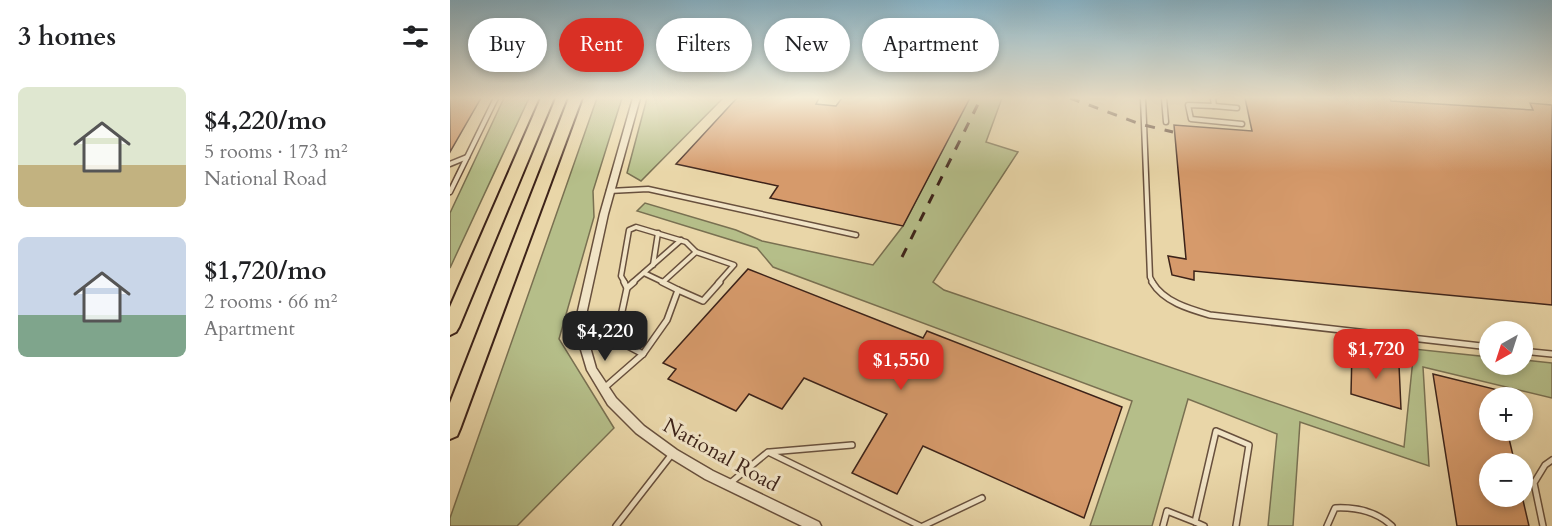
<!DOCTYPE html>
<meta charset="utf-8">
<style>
body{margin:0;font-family:Cardo,serif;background:#f2f2f2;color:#202124;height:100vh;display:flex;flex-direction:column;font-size:22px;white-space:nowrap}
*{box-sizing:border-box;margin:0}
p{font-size:20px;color:#757577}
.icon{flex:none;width:33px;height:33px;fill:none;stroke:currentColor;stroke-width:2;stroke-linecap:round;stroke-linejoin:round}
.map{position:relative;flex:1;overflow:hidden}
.details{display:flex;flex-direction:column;background:#fff;width:450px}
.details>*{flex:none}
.hud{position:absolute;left:18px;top:18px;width:570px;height:54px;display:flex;gap:12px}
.needle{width:39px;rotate:219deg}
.tools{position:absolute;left:1029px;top:321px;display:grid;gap:12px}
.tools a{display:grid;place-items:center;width:54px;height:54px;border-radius:50%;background:#fff;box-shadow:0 3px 9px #0003;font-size:30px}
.price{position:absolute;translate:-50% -51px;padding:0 14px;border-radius:12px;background:#d93025;color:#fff;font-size:20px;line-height:39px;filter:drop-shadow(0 2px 3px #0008)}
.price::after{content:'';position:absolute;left:50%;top:36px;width:18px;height:14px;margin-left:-9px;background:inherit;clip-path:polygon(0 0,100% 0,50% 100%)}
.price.on{background:#222;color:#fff}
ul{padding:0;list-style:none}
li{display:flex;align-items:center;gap:18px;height:150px;padding:0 18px}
li span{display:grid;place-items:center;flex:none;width:168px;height:120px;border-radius:9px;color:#555}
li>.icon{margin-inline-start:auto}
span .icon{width:72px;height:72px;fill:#fffc;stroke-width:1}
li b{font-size:26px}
h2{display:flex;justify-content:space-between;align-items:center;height:72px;padding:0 18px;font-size:26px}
.tag{padding:0 21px;border-radius:27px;background:#fff;box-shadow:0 3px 9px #0003;font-size:21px;line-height:54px}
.tag.on{background:#d93025;color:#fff}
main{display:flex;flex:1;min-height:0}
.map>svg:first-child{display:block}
.green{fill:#b5be89;stroke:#797051;stroke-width:1.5}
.building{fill:#d69a6b;stroke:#3d2319;stroke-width:1.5}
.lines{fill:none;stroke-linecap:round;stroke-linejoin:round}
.service-far1-casing{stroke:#68503d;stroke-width:7}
.service-casing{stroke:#68503d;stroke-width:8}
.minor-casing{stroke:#68503d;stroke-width:3}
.motorway-casing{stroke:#3d2319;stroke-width:4}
.service-far1{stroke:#f1e4c6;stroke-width:4}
.service{stroke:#f1e4c6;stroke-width:5}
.minor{fill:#f1e4c6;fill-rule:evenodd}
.motorway{fill:#e9d6a8;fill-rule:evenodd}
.rail{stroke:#3d2319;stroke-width:3;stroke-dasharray:10 10;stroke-linecap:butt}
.labels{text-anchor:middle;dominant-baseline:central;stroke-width:6;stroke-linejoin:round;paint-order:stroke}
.street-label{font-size:21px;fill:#3d2319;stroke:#f1e4c6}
</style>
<main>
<section class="details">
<h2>3 homes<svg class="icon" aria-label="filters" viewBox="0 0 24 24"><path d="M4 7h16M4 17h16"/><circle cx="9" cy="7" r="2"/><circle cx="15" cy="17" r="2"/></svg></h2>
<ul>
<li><span style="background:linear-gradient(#dfe7d0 65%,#c2b280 0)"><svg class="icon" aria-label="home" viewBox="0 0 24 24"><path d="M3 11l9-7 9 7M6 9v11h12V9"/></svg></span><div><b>$4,220/mo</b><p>5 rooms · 173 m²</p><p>National Road</p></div></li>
<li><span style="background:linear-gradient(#c9d6e8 65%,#7fa58c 0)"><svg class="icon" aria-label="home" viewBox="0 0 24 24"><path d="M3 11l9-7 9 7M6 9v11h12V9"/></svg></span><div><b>$1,720/mo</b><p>2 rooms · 66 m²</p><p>Apartment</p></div></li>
</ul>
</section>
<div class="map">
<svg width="1102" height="526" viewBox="0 0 1102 526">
<rect width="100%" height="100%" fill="#e9d6a8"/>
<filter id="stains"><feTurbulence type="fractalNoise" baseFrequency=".00333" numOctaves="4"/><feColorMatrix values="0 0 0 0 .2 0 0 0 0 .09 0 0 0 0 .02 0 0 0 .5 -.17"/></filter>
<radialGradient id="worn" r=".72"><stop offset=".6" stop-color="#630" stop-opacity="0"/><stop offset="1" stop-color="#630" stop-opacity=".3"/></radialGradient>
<g class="green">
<polygon points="54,98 79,98 0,268 0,213"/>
<polygon points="147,98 172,98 143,191 144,217 109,339 164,428 67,526 0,526 0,518"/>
<polygon points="197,98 273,98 191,181 177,173"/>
<polygon points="519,98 552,98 536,142 568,152 483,282 494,290 954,447 964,349 1039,357 1040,364 1072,364 1073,360 1102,363 1102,398 973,367 979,466 850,422 843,526 818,526 827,434 738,399 702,526 640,526 682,401 323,267 307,248 187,211 195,203 286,230 312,241 423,265 453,226"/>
</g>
<g class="building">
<polygon points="0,98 31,98 0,152"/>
<polygon points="287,98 369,98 366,104 386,106 392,98 520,98 453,226 320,198 328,186 226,164"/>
<polygon points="795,98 940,98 941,101 1083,110 1080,103 1102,105 1102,305 744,271 744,280 722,275 718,256 736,259 724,125 802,131"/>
<polygon points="298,269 473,338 477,331 672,407 634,518 473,446 447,494 402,473 437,414 354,378 332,409 299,394 286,411 218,379 226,369 213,363"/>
<polygon points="902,351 949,365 951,409 901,394"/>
<polygon points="983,374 1048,390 1050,398 1040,398 1040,430 1057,430 1065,464 1040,464 1040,496 1072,496 1079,526 1007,526"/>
</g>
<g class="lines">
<defs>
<g id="service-far1">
<polyline points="693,98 700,277 703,283"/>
<polyline points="714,98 716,122"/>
<polyline points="763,98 764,106 738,105 741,119 792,124"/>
<polyline points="764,106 787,108"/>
<polyline points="0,164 17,157"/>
<polyline points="159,191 198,189 406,235"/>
<polyline points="0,192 46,98"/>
<polyline points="203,265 208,233"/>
<polyline points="194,273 215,283"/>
<polyline points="213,282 246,252"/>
<polyline points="175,283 171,276 179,230 186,227 236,242 246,252 284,265 268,283"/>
<polyline points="182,283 231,240"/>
</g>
<g id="service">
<polyline points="174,282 177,288 168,330 176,345 193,354"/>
<polyline points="212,282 228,290"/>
<path d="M702,282C714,302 739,309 760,315L1040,347"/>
<polyline points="177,288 184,282"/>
<polyline points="1072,351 1102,354"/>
<polyline points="193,354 217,320 228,290 253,301 270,282"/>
<polyline points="153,389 193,354"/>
<polyline points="320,452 402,445"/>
<polyline points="279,484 318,452 470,526"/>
<polyline points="166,526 222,454"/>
<polyline points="473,526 532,498"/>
<polyline points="713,526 717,511 745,522"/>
<polyline points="754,526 745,522 766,431 799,445 786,526"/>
<path d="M877,526L885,508C907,507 926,511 942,526"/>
<polyline points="1093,526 1084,483 1095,465 1102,460"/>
</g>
<polygon id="minor" points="183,98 190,98 158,214 136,315 136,333 146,368 166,398 194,426 227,450 263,471 369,522 371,526 352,526 255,479 219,457 186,433 158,405 137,370 126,333 127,315 150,214"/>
<g id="motorway">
<polygon points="91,98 104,98 9,327 6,332 0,335 0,307"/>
<polygon points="119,98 132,98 10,429 7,436 0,439 0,403"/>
</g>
</defs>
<use href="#service-far1" class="service-far1-casing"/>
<use href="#service" class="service-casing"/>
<use href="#minor" class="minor-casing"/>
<use href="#motorway" class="motorway-casing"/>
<use href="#service-far1" class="service-far1"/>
<use href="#service" class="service"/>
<use href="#minor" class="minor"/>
<use href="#motorway" class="motorway"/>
<g class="rail">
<polyline points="620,98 690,124 723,132"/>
<polyline points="452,257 531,98"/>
</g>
</g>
<linearGradient id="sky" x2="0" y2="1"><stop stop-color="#88b6cc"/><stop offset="0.57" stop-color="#f5edd8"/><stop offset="1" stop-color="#f5edd8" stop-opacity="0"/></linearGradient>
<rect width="1102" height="172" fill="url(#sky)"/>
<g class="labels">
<g class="street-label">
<text transform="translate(271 455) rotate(29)">National Road</text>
</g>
</g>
<rect width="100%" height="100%" filter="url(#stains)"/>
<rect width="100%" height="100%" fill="url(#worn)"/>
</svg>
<div class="tools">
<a><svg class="needle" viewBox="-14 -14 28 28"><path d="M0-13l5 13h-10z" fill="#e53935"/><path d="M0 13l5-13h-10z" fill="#757577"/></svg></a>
<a>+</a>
<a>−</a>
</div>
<b class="price on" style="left:155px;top:362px">$4,220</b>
<b class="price" style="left:926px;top:380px">$1,720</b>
<b class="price" style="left:451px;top:391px">$1,550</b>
<div class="hud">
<a class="tag">Buy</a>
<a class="tag on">Rent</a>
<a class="tag">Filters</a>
<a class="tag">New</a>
<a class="tag">Apartment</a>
</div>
</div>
</main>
